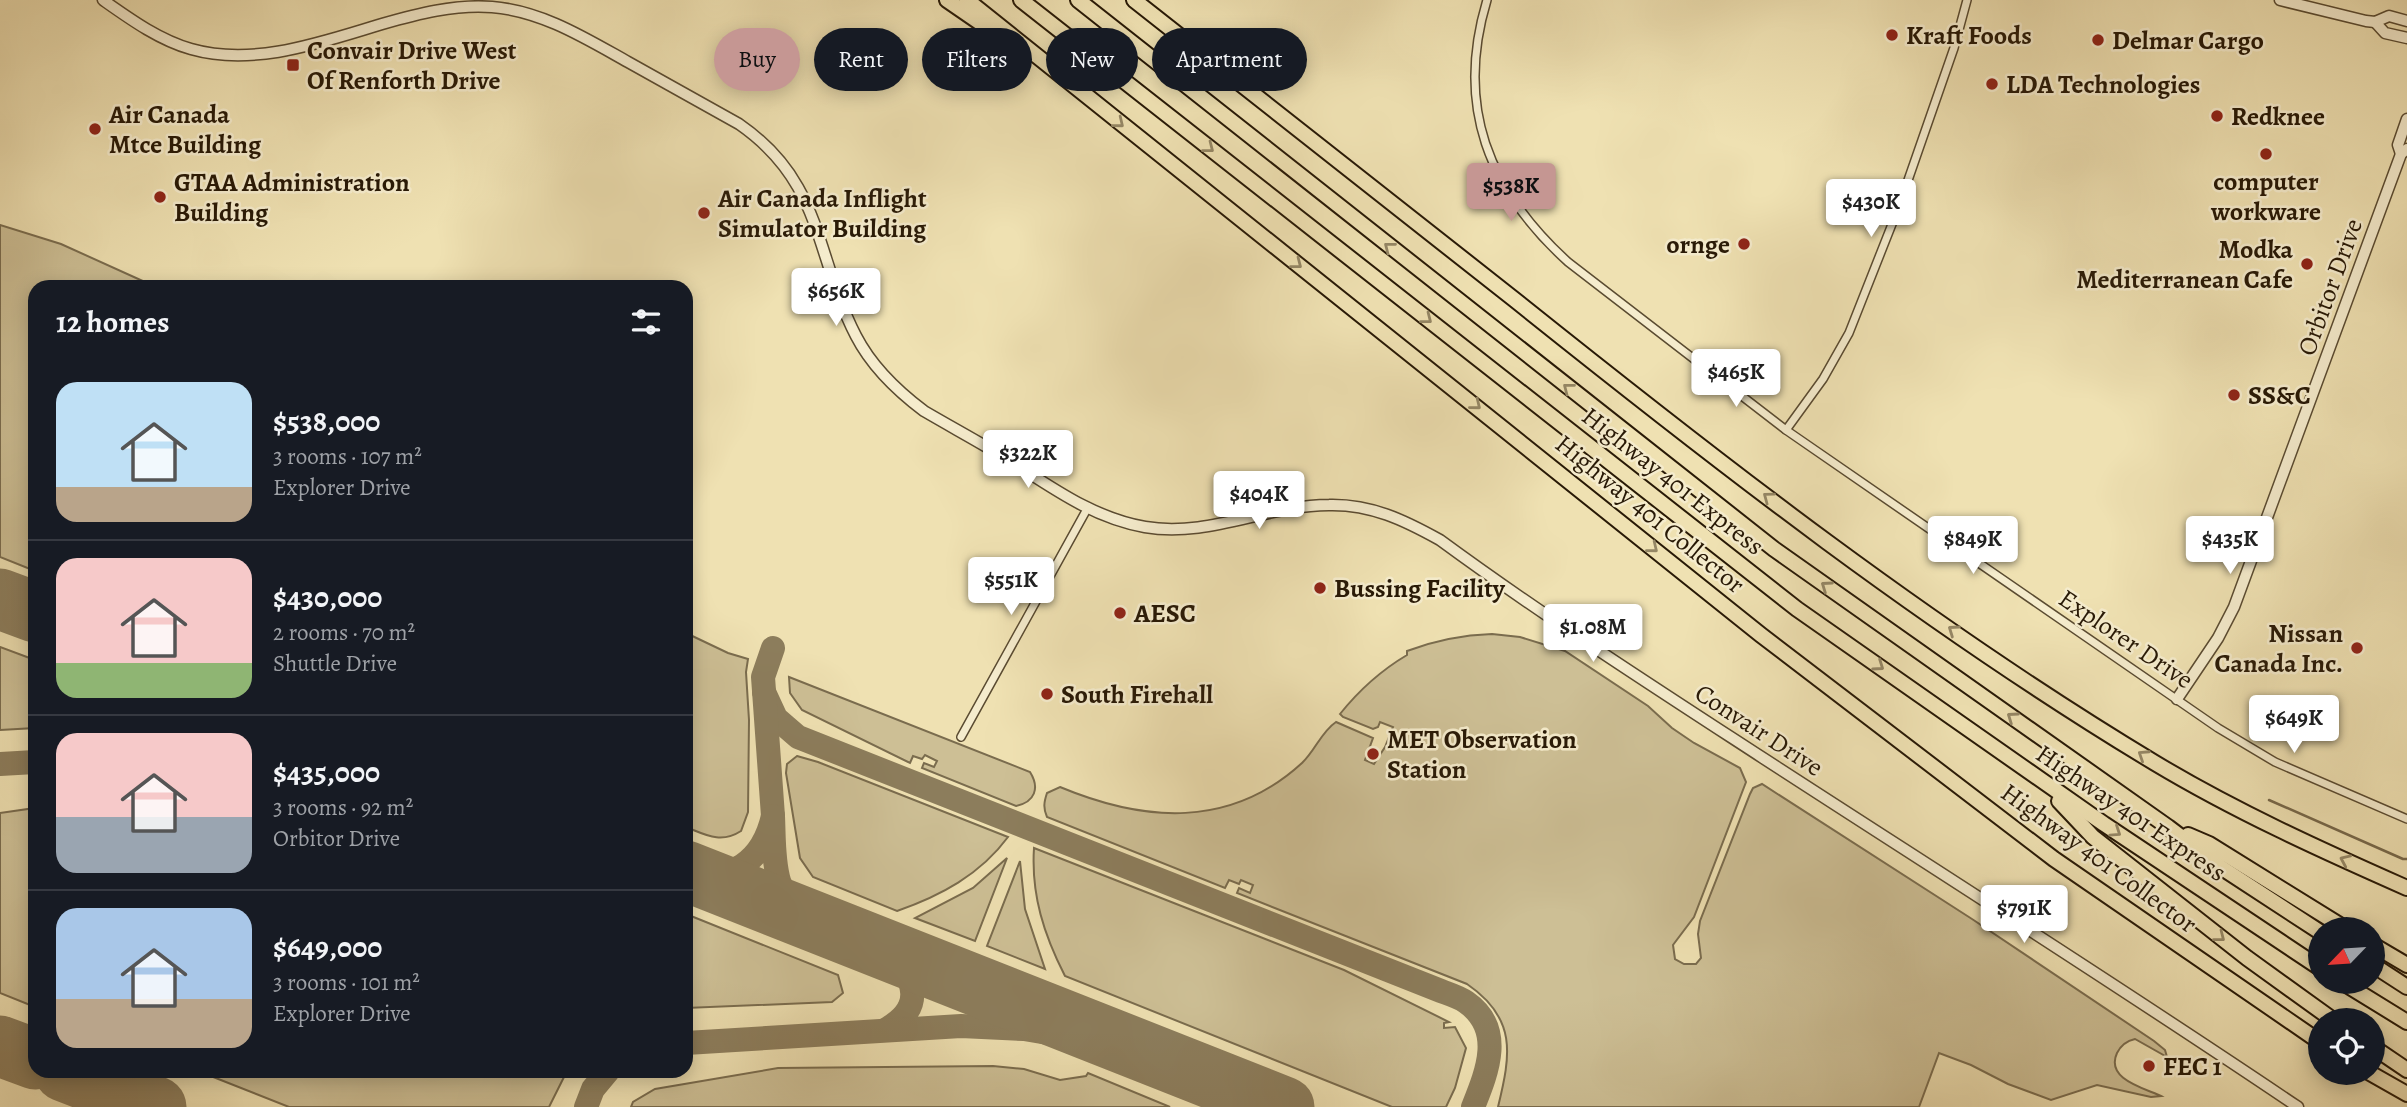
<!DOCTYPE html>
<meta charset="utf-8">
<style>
body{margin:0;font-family:Alegreya,serif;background:#20242c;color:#f1f3f6;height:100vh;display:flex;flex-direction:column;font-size:26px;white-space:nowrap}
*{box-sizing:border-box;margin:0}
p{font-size:23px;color:#9ea1a6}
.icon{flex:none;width:38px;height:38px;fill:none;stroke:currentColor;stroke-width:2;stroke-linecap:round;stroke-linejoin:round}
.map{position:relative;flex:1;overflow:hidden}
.panel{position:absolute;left:28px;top:280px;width:665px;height:798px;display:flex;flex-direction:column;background:#171b24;border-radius:21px;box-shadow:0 4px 18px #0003}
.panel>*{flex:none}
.hud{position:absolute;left:714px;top:28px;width:665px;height:63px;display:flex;gap:14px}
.needle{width:46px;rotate:245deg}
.controls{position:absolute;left:2308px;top:917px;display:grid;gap:14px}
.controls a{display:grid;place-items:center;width:77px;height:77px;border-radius:50%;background:#171b24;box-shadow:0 4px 18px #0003;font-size:35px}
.price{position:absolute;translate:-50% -60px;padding:0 16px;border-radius:7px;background:#fff;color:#222;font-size:23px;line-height:46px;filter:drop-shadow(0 2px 4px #0008)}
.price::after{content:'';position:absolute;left:50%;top:42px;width:21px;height:16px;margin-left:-10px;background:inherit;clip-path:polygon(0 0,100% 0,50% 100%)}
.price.current{background:#c59692;color:#111}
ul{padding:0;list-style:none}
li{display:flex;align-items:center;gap:21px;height:175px;padding:0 28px}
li+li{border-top:2px solid #363941}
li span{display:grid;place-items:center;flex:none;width:196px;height:140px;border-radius:21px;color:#555}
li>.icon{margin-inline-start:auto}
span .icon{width:84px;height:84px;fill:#fffc;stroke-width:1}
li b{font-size:30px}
h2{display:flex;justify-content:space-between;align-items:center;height:84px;padding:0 28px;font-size:30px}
.tag{padding:0 24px;border-radius:32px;background:#171b24;box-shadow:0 4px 18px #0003;font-size:24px;line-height:63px}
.tag.current{background:#c59692;color:#111}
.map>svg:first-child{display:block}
.green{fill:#cdbf95;stroke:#7a6c4e;stroke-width:2}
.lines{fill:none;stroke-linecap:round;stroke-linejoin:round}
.stream{stroke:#77684a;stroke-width:2.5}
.taxiway{stroke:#8c7d5c;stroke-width:24}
.runway{stroke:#8c7d5c;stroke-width:61}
.minor-casing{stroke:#5a4b31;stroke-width:10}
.tertiary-casing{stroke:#5a4b31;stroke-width:13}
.motorway-casing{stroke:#281906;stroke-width:18}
.minor{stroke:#f5eccd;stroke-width:7}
.tertiary{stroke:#f5eccd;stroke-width:10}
.motorway{stroke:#efe1b2;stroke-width:14}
.oneway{stroke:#958765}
.poi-dot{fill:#8f2418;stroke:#f5eccd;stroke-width:2.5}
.labels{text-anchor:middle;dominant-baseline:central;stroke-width:5;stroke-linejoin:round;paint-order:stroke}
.poi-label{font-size:26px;font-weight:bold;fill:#281906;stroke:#f5eccd;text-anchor:start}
.street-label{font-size:26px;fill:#281906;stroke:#f5eccd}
</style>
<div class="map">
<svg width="2407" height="1107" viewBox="0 0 2407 1107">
<rect width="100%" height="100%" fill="#efe1b2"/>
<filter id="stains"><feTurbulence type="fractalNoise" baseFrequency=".00286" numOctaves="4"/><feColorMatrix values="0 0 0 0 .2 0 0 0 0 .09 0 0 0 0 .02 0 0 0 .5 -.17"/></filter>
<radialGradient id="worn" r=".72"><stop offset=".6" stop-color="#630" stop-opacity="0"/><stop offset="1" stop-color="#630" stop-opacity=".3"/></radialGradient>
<g class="green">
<polygon points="0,225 61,244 156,287 35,287 35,571 0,557"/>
<path d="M686,633L728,653L748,659L746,672L749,720L748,812L741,831C721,844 706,835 686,827Z"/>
<path d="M1492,634L1520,637L1565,651L1648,706L1672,728L1694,743L1740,768L1746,782L1694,917L1673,945L1675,959L1684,964H1696L1701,958L1698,934L1700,921L1750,794L1753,788L1762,784L1972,919L2154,1041L2165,1050L2167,1057L2135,1039C2126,1041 2121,1045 2117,1053C2105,1079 2144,1088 2161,1096L2151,1097L2097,1085L2051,1100L2008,1084L1971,1065L1939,1053L1919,1107H1498C1511,1054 1517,1018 1467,984L1237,893L1239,888L1250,893L1253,885L1241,880L1239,884L1229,880L1225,888L1047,817C1043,808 1044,802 1047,793L1060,787C1144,822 1230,829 1302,763C1315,751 1321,732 1336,722L1373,738L1365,760L1374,764L1385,747L1393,727L1380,722L1378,727L1373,729L1343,717L1340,714C1360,689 1380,671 1407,655V651C1436,640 1461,635 1492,634Z"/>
<polygon points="0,647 35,660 35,728 0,730"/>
<path d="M789,677L1030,772C1040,788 1035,802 1016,806L922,768L924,763L934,767L937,761L925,755L922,759L913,756L910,763L802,710L790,693Z"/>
<path d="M797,756L818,762L1008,837C980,875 940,896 897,911L813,877L800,858L786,773L787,764Z"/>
<polygon points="35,808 35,1007 0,993 0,813"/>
<path d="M1034,848L1344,970L1449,1022L1444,1023V1028L1455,1027L1466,1048L1455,1088L1446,1107H1392L1065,976C1044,935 1031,895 1034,848Z"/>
<polygon points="1007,858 975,941 915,918 973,888"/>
<polygon points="1020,861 1025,909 1045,969 987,946"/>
<polygon points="686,914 838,975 843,993 832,1002 686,1008"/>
<polygon points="993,1066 1024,1069 1060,1080 1086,1076 1088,1073 1170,1107 631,1107 633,1102 655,1089 778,1068"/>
<polygon points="198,1071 567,1071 549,1107 289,1107"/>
</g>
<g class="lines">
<polyline class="stream" points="2269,800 2403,859 2407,859"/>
<g class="taxiway">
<polyline points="0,602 35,613"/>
<path d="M764,692L776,718L798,737L1441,991C1449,994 1459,997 1466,1002C1505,1029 1487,1072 1473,1107"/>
<polyline points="0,764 35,762"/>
<polyline points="773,816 763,677 773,648"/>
<path d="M686,868C731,886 763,860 773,816C774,837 773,861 779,881C792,922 854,935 891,950"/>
<path d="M885,1030C925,1008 916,981 890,951"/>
<polyline points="686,1043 961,1026 1024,1029 1131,1047"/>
<polyline points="1280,1105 1282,1107"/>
<polyline points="586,1107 593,1089 608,1071"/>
</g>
<g class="runway">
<polyline points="0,599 35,612"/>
<polyline points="686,871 1284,1107"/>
<polyline points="0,1046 35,1059"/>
<polyline points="64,1071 156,1107"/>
</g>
<defs>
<g id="minor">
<path d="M1487,0C1455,106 1488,189 1568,262L1786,430L2218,728L2275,762L2407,819"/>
<polyline points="1786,430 1823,379 1849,333 1898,209 1954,48 1967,0"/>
<polyline points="961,737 1087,509"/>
</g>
<g id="tertiary">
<path d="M103,0C130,19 159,40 191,49C254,67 322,42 382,24C417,14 455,4 492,7C542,11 585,38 628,62C665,83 702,103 739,124C824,183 814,254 856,336C872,367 896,390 924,411C953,428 983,444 1012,462C1054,489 1094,518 1145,527C1208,538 1267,505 1329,505C1371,504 1404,520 1440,540C1545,617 1654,687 1763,758C1942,874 2122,988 2298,1107"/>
<polyline points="2280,0 2366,21 2375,22 2389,16 2407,21"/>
<polyline points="2375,22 2385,33 2407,38"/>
<polyline points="2401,154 2398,145 2407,119"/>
<polyline points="2177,699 2218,638 2234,607 2401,154 2407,149"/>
</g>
<g id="motorway">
<polyline points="947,0 995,33"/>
<polyline points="967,0 1761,635 2054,859 2320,1042"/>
<polyline points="1021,0 1797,609 2104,824 2320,968"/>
<polyline points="1078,0 1774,549 2168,827 2222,868 2320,932"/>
<path d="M1134,0C1261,100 1388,200 1515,300C1720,464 1929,627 2155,763C2235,811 2321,850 2407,888"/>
<polyline points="2059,801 2093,837 2247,958 2333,1020"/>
<polyline points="2188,835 2209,844 2346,929"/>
<polyline points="2373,945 2407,965"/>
<polyline points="2373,965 2407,987"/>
<polyline points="2342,982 2407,1022"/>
<polyline points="2373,1047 2407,1070"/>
<polyline points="2370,1073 2407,1094"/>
</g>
</defs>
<use href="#minor" class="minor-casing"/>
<use href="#tertiary" class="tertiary-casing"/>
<use href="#motorway" class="motorway-casing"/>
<use href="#minor" class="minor"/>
<use href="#tertiary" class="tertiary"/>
<use href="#motorway" class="motorway"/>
</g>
<defs><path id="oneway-chevron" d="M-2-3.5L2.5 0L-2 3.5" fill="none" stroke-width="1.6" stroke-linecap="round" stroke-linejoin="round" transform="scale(1.75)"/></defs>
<g class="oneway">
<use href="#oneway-chevron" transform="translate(1119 123) rotate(39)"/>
<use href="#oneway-chevron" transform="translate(1209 148) rotate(38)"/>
<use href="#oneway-chevron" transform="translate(1389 247) rotate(-142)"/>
<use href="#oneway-chevron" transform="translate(1297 264) rotate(38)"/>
<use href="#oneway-chevron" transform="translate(1427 319) rotate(38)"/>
<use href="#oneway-chevron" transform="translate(1568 388) rotate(-142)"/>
<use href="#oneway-chevron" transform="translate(1476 405) rotate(39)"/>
<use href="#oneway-chevron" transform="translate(1768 497) rotate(-143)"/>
<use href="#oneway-chevron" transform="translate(1653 548) rotate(39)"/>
<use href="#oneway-chevron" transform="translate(1826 586) rotate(-145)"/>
<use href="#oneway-chevron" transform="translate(1953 630) rotate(-145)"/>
<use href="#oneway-chevron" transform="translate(1879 666) rotate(35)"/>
<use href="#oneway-chevron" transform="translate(2012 717) rotate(-145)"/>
<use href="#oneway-chevron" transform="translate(2143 755) rotate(-147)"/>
<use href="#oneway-chevron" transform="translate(2116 832) rotate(34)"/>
<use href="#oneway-chevron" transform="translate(2345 860) rotate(-156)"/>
<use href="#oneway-chevron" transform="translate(2220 937) rotate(38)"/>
</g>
<g class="poi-dot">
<circle cx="1892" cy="35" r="7"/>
<circle cx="2098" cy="40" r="7"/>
<rect x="286" y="58" width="14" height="14" rx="3.5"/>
<circle cx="1992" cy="84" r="7"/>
<circle cx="2217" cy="116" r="7"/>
<circle cx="95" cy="129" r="7"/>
<circle cx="2266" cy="154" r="7"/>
<circle cx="160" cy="197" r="7"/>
<circle cx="704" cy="213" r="7"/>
<circle cx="1744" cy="244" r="7"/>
<circle cx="2307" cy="264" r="7"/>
<circle cx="2234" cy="395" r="7"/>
<circle cx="1320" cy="588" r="7"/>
<circle cx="1120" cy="613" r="7"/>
<circle cx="2357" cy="648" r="7"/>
<circle cx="1047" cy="694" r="7"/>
<circle cx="1373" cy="754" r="7"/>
<circle cx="2149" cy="1066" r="7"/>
</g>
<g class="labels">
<g class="poi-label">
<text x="1906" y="35">Kraft Foods</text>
<text x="2112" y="40">Delmar Cargo</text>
<text x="307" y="50">Convair Drive West<tspan x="307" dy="30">Of Renforth Drive</tspan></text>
<text x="2006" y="84">LDA Technologies</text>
<text x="109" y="114">Air Canada<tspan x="109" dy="30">Mtce Building</tspan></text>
<text x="2231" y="116">Redknee</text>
<text x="2266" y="181" text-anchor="middle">computer<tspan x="2266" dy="30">workware</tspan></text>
<text x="174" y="182">GTAA Administration<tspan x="174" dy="30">Building</tspan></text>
<text x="718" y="198">Air Canada Inflight<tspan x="718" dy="30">Simulator Building</tspan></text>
<text x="1730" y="244" text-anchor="end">ornge</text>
<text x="2293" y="249" text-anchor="end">Modka<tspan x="2293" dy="30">Mediterranean Cafe</tspan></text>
<text x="2248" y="395">SS&amp;C</text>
<text x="1334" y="588">Bussing Facility</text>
<text x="1134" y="613">AESC</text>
<text x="2343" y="633" text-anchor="end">Nissan<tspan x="2343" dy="30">Canada Inc.</tspan></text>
<text x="1061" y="694">South Firehall</text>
<text x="1387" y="739">MET Observation<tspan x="1387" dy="30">Station</tspan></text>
<text x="2163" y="1066">FEC 1</text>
</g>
<g class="street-label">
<text transform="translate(2330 287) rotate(-70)">Orbitor Drive</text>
<text transform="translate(1673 481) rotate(38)">Highway 401 Express</text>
<text transform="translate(1650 514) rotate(39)">Highway 401 Collector</text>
<text transform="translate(2126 639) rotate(34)">Explorer Drive</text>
<text transform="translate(1759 730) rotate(33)">Convair Drive</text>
<text transform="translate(2131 813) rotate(34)">Highway 401 Express</text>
<text transform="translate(2099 858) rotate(36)">Highway 401 Collector</text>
</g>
</g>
<rect width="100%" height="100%" filter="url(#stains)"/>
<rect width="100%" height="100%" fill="url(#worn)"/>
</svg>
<div class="controls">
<a><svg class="needle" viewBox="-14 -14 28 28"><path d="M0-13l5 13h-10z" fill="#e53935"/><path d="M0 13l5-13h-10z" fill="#9ea1a6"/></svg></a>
<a><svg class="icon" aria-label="locate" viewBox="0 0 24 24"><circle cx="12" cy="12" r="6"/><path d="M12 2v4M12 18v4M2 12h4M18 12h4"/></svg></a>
</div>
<b class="price current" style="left:1511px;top:223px">$538K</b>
<b class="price" style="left:1871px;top:239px">$430K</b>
<b class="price" style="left:836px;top:328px">$656K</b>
<b class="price" style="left:1736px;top:409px">$465K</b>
<b class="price" style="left:1028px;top:490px">$322K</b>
<b class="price" style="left:1259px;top:531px">$404K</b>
<b class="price" style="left:1973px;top:576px">$849K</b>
<b class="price" style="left:2230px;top:576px">$435K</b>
<b class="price" style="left:1011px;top:617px">$551K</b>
<b class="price" style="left:1593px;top:664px">$1.08M</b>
<b class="price" style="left:2294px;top:755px">$649K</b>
<b class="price" style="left:2024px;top:945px">$791K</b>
<div class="hud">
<a class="tag current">Buy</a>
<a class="tag">Rent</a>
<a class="tag">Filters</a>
<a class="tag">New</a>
<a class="tag">Apartment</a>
</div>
<section class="panel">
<h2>12 homes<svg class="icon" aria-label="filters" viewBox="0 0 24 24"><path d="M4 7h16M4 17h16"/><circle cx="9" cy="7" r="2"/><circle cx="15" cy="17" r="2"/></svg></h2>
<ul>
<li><span style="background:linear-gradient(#bfe0f5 75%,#b9a48a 0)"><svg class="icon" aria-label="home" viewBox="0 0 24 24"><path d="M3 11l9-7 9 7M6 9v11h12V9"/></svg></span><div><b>$538,000</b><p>3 rooms · 107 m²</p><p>Explorer Drive</p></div></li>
<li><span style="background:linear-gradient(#f6c9c9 75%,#8fb573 0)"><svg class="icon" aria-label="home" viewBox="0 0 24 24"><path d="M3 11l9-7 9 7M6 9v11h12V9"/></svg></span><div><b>$430,000</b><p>2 rooms · 70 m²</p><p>Shuttle Drive</p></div></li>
<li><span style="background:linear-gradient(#f6c9c9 60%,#9aa5b1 0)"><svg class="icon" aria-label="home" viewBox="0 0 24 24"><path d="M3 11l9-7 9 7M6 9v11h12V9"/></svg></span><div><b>$435,000</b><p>3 rooms · 92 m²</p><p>Orbitor Drive</p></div></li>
<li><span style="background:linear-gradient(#a9c7e8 65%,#b9a48a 0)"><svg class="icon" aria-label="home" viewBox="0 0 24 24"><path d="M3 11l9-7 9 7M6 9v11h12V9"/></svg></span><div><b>$649,000</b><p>3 rooms · 101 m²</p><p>Explorer Drive</p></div></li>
</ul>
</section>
</div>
